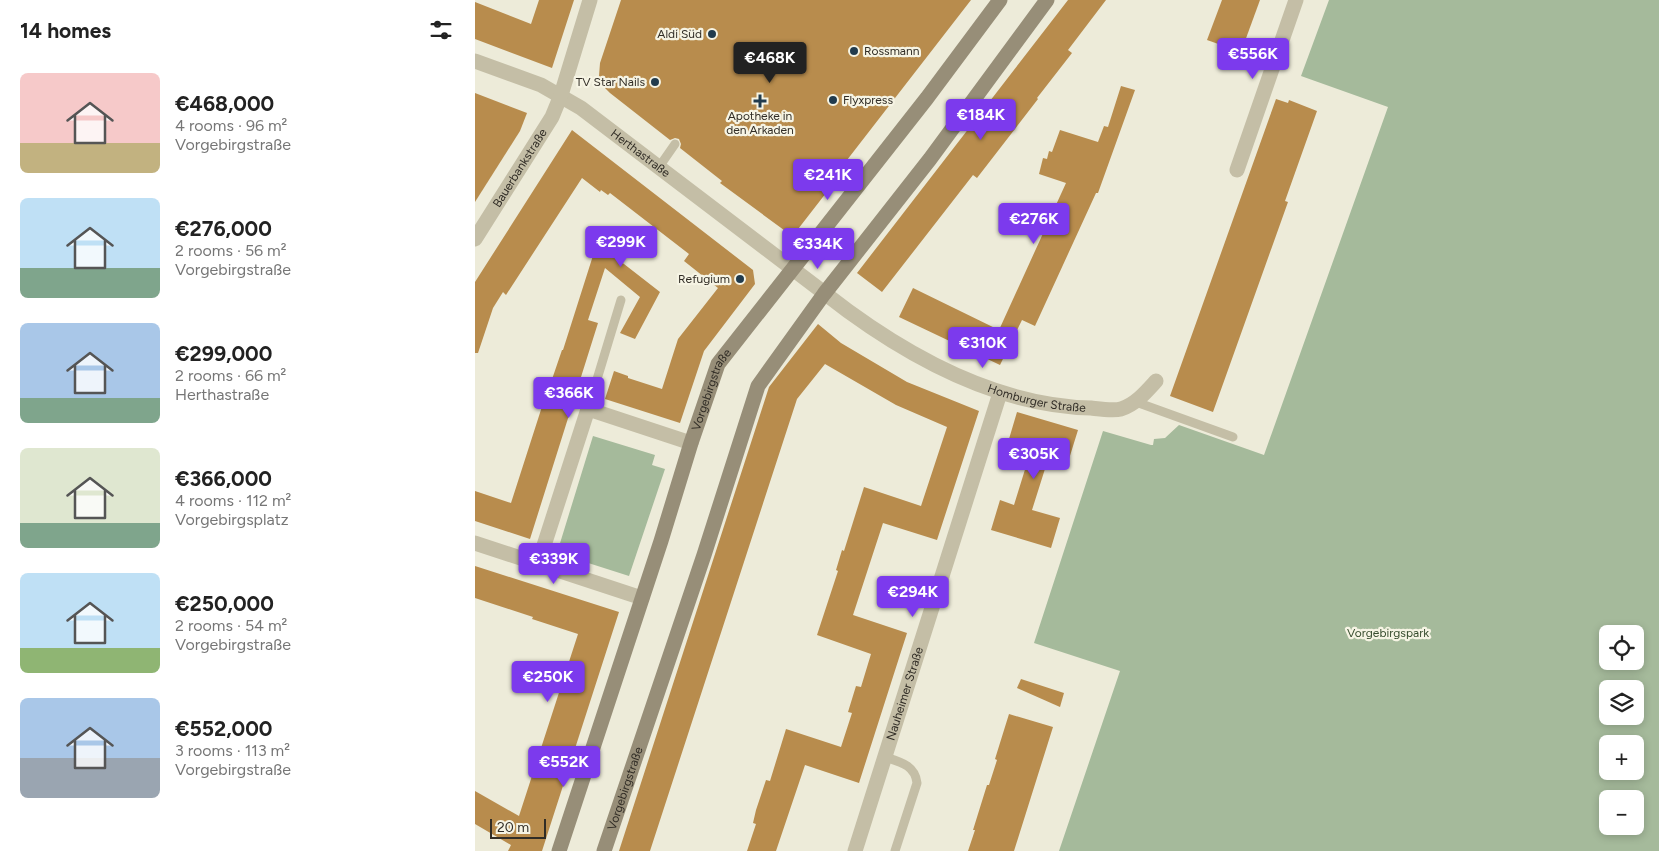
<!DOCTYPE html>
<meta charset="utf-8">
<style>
body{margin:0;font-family:Figtree,sans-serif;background:#f2f2f2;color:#222;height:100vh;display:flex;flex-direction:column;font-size:19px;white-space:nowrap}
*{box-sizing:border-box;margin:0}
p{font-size:16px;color:#767676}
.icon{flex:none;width:28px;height:28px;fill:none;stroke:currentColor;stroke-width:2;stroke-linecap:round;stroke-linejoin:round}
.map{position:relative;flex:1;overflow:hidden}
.drawer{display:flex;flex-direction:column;background:#fff;width:475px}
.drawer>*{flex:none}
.controls{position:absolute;left:1124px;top:625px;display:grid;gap:10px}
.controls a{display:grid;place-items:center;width:45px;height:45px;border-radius:8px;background:#fff;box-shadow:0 2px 8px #0003;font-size:25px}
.scale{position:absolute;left:15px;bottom:12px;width:56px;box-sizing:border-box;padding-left:5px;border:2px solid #312d26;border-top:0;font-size:14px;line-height:18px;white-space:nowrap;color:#312d26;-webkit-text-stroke:4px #f6f4e4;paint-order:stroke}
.price{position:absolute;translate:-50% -42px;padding:0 11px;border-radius:5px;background:#7c3aed;color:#fff;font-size:16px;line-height:32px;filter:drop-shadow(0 1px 2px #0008)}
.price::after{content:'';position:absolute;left:50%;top:30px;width:15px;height:11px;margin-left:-8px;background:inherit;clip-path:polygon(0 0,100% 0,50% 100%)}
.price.on{background:#222;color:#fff}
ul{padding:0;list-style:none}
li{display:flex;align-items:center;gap:15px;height:125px;padding:0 20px}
li span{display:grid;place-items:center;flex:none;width:140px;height:100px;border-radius:8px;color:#555}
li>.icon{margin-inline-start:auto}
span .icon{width:60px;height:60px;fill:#fffc;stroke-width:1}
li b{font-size:21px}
h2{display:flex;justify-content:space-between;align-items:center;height:60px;padding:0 20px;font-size:21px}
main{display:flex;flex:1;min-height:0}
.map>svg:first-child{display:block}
.green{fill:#a5ba9b;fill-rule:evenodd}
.building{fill:#b88c4d}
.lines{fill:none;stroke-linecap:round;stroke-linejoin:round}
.lane{stroke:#c4bea6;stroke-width:9}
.street{stroke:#c4bea6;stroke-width:15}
.secondary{stroke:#978e78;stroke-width:15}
.poi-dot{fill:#213b4d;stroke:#f6f4e4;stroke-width:2}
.labels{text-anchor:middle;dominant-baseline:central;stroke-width:4.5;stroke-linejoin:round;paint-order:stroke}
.poi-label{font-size:12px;fill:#312d26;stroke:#f6f4e4;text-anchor:end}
.street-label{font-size:12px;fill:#312d26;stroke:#f6f4e4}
.park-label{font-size:12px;fill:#364c2d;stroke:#f6f4e4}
</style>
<main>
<section class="drawer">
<h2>14 homes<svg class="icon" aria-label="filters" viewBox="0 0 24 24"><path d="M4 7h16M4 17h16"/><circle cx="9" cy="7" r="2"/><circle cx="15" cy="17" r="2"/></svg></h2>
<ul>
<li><span style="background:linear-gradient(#f6c9c9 70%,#c2b280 0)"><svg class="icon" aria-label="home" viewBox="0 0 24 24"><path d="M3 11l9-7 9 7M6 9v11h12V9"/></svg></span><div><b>€468,000</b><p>4 rooms · 96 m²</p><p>Vorgebirgstraße</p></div></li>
<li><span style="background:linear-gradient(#bfe0f5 70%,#7fa58c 0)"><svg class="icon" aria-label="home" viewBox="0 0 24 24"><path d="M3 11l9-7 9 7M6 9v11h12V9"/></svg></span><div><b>€276,000</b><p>2 rooms · 56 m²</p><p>Vorgebirgstraße</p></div></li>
<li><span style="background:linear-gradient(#a9c7e8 75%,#7fa58c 0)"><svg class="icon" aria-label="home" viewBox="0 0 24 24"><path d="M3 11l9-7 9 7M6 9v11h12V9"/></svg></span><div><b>€299,000</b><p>2 rooms · 66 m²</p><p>Herthastraße</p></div></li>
<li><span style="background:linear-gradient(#dfe7d0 75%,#7fa58c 0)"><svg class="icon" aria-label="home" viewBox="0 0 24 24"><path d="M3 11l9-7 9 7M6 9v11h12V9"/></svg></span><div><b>€366,000</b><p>4 rooms · 112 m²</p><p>Vorgebirgsplatz</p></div></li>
<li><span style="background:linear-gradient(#bfe0f5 75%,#8fb573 0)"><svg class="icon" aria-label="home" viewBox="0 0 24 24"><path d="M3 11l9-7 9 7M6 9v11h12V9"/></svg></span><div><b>€250,000</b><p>2 rooms · 54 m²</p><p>Vorgebirgstraße</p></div></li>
<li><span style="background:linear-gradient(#a9c7e8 60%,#9aa5b1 0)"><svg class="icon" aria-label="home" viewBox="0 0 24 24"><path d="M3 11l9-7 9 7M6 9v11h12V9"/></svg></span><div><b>€552,000</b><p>3 rooms · 113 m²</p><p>Vorgebirgstraße</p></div></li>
</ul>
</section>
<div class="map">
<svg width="1184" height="851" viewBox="0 0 1184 851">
<rect width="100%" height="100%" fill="#edebd9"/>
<g class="green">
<path d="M854,0H1184V851H584L645,671L559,643L628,431L676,445H678L679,439L690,438L704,425L789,455L913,107L826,76ZM1132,634H1160V661H1132ZM1132,689H1160V716H1132ZM1132,744H1160V771H1132ZM1132,799H1160V826H1132Z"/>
<polygon points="118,436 180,455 177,465 190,469 154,576 82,553"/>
</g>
<g class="building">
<polygon points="64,0 99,0 77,68 0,39 0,2 56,24"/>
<polygon points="146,0 496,0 348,191 351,193 320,233 313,233 245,183 247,181 205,148 206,144 204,139 200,138 195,140 135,93 126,84 124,76 125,63"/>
<polygon points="593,0 631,0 593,50 597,53 562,98 563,99 502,178 498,175 407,292 382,273"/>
<polygon points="747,0 785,0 766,52 732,40"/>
<polygon points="646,86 660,90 623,193 621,193 560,326 547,320 525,365 424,317 438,288 524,330 591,183 564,174 568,158 572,159 574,151 577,152 585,130 623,142 629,126 633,127"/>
<polygon points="0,93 52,113 45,131 0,202"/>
<polygon points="801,99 813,103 814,100 842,111 810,201 813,202 738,412 695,396"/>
<polygon points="97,130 278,270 280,284 229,351 205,423 130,399 139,371 153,376 153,378 187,389 203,339 243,288 209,261 214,254 135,193 133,195 126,190 125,192 107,178 31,295 28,292 18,308 3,353 0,353 0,282"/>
<polygon points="122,243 185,292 160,339 145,333 165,297 130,268 113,320 123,323 55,539 0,521 0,491 36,503 72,391 73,391 87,350 88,350"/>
<polygon points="343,324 366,343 432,382 504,411 462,540 408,523 378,615 432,633 384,783 330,765 301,851 272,851 281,824 278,823 281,810 291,780 295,781 311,729 366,747 377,713 373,712 381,686 386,687 396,654 342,635 363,571 361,570 367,550 369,551 389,487 446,506 472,427 421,405 350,364 322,399 175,851 144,851 294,387"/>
<polygon points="542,412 603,430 594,459 575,453 557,510 585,518 576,548 516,530 525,500 539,505 557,447 534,439"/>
<polygon points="0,566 144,612 67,851 33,851 36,845 0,824 0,791 44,816 103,634 57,619 58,617 0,598"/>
<polygon points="546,679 589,693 585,707 542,688"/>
<polygon points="534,714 578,727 539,851 493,851 500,830 498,830 512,785 514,785 522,760 520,759"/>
</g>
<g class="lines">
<g class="lane">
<polyline points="184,167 200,144"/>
<polyline points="661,402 758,437"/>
<polyline points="113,409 146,300"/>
<path d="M410,757C425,762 440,765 442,783L420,851"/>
</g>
<g class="street">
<path id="s1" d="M0,61L66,85L106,108L373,311C443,362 528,406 616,408C625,409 638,411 646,409C661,404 671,392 681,381"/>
<polyline points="762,170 821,0"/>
<path id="s2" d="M0,239L77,117L86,95L115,0"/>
<polyline points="0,543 167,598"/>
<polyline points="63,564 113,409 216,443"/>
<path id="s3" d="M380,851L525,393"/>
</g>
<g class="secondary">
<path id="s4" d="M84,851L186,541L216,443L243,364L452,98L525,0"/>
<path id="s5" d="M129,851L229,555L283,386L349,294L455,159L572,0"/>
</g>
</g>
<g class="poi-dot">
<circle cx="237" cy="34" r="5"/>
<circle cx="379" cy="51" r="5"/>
<circle cx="180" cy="82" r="5"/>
<circle cx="358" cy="100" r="5"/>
<path d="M282.5 93.5h5v5h5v5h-5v5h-5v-5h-5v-5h5z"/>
<circle cx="265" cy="279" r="5"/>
</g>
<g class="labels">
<g class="poi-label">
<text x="227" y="34">Aldi Süd</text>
<text x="389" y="51" text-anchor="start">Rossmann</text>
<text x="170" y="82">TV Star Nails</text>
<text x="368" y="100" text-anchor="start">Flyxpress</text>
<text x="285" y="116" text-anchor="middle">Apotheke in<tspan x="285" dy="14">den Arkaden</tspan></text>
<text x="255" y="279">Refugium</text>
</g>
<g class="street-label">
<text stroke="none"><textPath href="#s1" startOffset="191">Herthastraße</textPath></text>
<text stroke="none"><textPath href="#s2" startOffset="84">Bauerbankstraße</textPath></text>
<text stroke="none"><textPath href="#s4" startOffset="486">Vorgebirgstraße</textPath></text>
<text stroke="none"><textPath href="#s1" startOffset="662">Homburger Straße</textPath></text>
<text stroke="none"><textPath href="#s3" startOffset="165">Nauheimer Straße</textPath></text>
<text stroke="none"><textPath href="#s5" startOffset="66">Vorgebirgstraße</textPath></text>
</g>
<g class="park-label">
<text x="913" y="633">Vorgebirgspark</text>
</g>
</g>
</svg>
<div class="controls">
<a><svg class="icon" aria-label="locate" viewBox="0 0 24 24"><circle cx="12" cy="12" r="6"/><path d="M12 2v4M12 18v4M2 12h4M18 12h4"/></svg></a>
<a><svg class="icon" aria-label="layers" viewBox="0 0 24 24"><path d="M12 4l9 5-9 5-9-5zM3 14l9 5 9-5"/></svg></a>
<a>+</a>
<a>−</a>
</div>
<div class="scale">20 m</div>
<b class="price" style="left:778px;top:80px">€556K</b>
<b class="price on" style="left:295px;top:84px">€468K</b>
<b class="price" style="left:506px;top:141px">€184K</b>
<b class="price" style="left:353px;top:201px">€241K</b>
<b class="price" style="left:559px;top:245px">€276K</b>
<b class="price" style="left:146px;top:268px">€299K</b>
<b class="price" style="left:343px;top:270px">€334K</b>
<b class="price" style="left:508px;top:369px">€310K</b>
<b class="price" style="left:94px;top:419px">€366K</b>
<b class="price" style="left:559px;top:480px">€305K</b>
<b class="price" style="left:79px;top:585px">€339K</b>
<b class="price" style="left:438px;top:618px">€294K</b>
<b class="price" style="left:73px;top:703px">€250K</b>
<b class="price" style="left:89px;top:788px">€552K</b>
</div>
</main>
